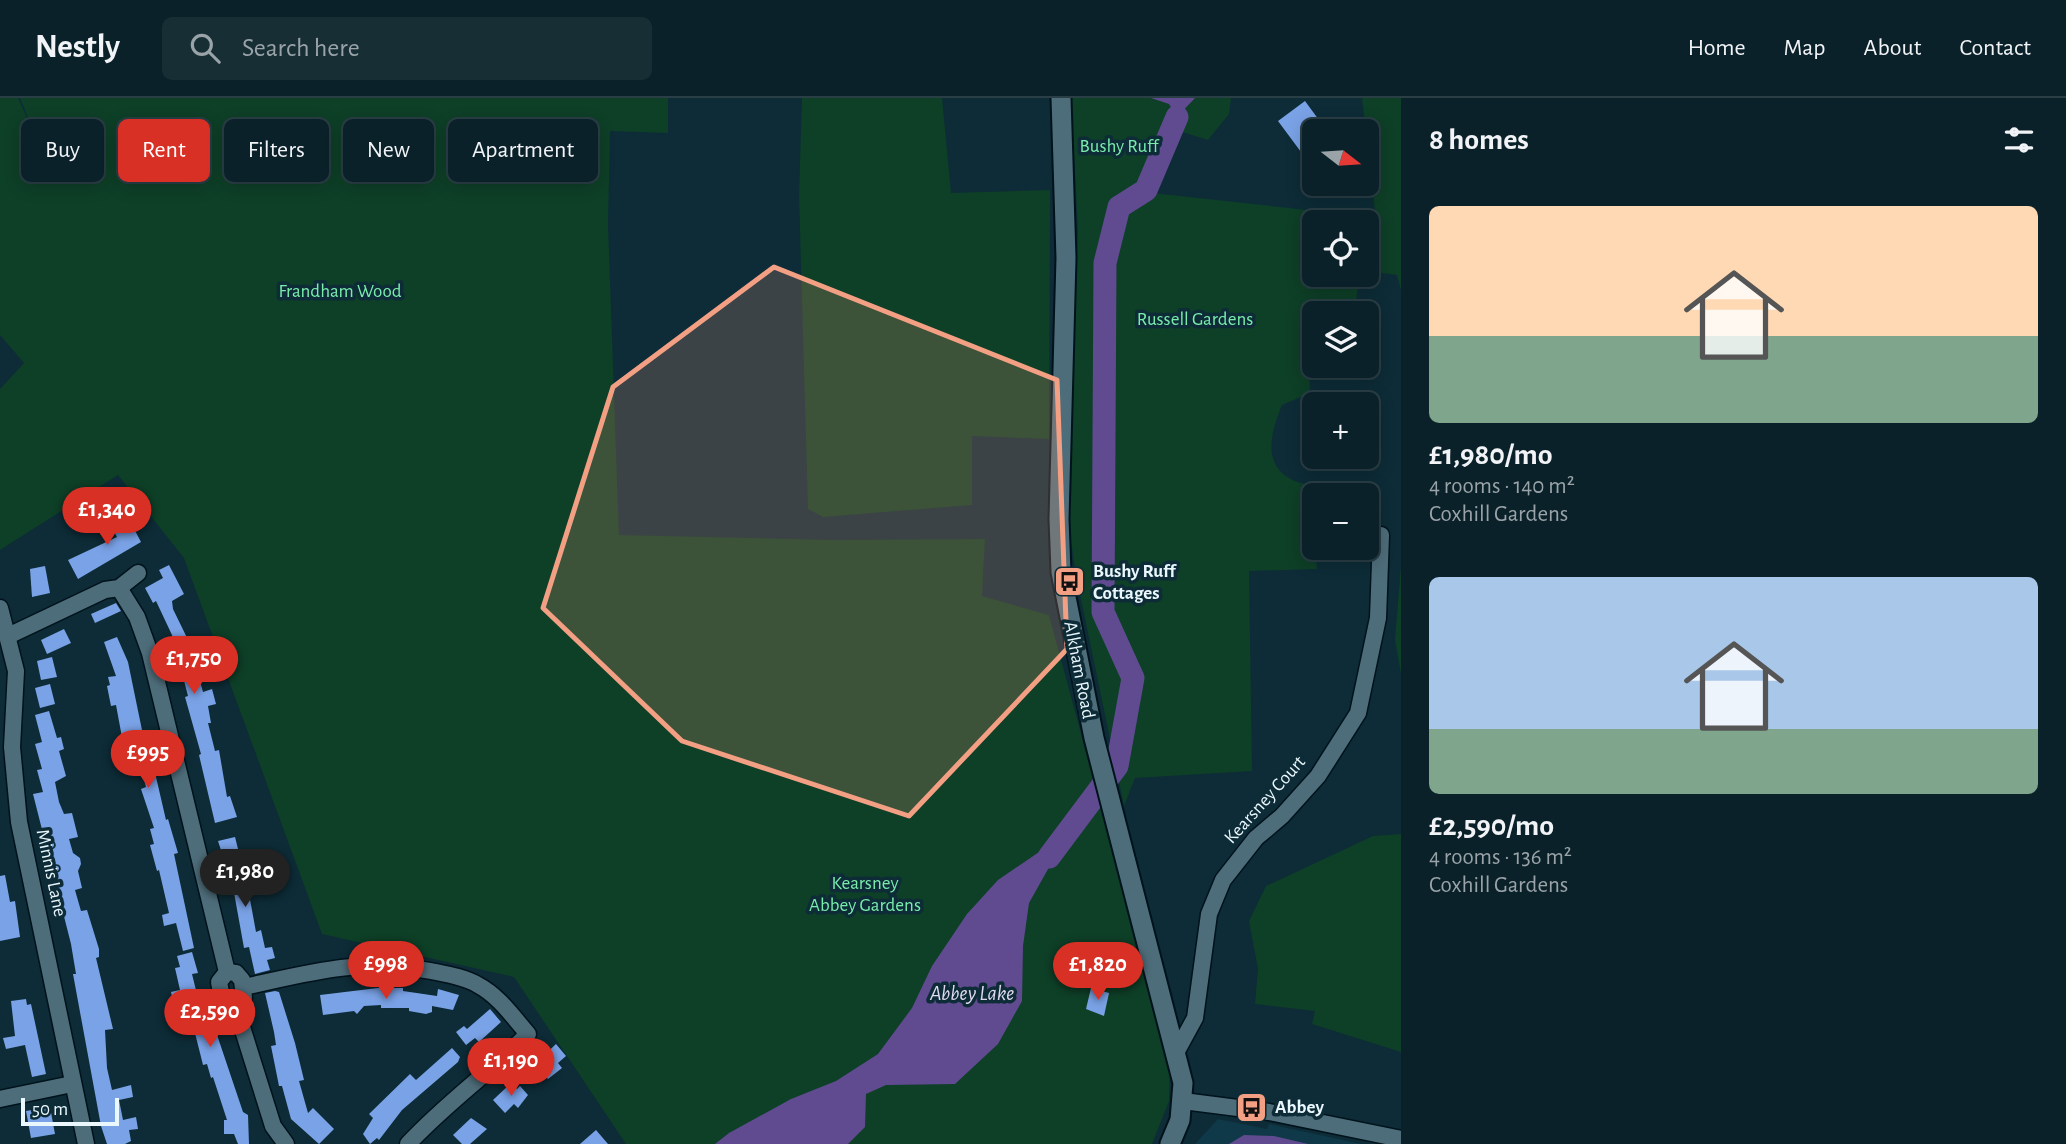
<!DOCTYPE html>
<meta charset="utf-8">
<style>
body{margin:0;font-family:"Alegreya Sans",sans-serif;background:#182e35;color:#f1f3f6;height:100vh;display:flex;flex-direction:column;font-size:26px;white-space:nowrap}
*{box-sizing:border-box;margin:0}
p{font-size:23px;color:#99a3a8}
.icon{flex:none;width:38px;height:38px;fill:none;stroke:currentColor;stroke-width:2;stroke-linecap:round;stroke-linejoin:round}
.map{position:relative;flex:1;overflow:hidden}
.sheet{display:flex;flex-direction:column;background:#0a2129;width:665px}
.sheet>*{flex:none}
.banner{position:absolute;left:21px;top:21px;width:665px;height:63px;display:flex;gap:14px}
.needle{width:46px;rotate:107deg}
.buttons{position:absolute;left:1302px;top:21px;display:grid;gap:14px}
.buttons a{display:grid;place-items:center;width:77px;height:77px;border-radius:10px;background:#0a2129;box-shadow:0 4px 18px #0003,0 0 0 2px #2a3e46;font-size:35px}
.scale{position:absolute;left:21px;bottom:18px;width:98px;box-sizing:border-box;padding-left:7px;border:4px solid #eaf7fd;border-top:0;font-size:19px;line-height:24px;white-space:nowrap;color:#eaf7fd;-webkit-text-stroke:5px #0d2c37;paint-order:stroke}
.price{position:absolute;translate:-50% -60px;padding:0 16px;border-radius:24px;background:#d93025;color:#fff;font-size:23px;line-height:46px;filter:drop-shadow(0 2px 4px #0008)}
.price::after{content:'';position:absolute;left:50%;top:42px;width:21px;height:16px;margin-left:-10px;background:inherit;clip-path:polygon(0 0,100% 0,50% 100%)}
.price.current{background:#222;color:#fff}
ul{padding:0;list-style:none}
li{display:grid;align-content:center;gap:14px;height:371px;padding:0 28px}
li span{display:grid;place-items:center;height:217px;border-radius:10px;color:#555}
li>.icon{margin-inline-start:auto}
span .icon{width:126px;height:126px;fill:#fffc;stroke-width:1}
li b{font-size:30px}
h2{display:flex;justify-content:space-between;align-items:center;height:84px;padding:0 28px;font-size:30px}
.pill{padding:0 24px;border-radius:10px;background:#0a2129;box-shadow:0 4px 18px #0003,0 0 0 2px #2a3e46;font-size:24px;line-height:63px}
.pill.current{background:#d93025;color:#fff}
header{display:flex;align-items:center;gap:42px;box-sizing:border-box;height:98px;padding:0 35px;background:#0a2129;border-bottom:2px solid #2a3e46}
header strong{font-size:33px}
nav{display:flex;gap:38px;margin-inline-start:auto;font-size:24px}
.search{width:490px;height:63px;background:#182e35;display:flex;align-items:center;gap:18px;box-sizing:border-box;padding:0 24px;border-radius:10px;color:#99a3a8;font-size:26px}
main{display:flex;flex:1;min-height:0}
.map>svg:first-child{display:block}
.built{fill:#0f3948}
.green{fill:#0e3f27}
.water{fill:#604b90}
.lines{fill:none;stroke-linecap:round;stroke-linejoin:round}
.river{stroke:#604b90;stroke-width:23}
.building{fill:#7aa2e6}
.minor-casing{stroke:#00131c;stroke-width:19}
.tertiary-casing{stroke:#00131c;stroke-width:23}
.minor{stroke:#4e6d7a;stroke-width:16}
.tertiary{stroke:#4e6d7a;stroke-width:19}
.marked{fill:#f39f83;fill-opacity:0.2;stroke:#f39f83;stroke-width:5;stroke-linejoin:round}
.labels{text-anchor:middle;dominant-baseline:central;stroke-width:7;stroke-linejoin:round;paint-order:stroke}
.park-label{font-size:19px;fill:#7aedac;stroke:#0d2c37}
.poi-label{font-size:19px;font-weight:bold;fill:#eaf7fd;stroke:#0d2c37;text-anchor:start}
.street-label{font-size:19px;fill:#eaf7fd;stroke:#0d2c37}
.water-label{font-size:21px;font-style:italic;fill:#dfdaef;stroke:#0d2c37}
</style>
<header>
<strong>Nestly</strong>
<div class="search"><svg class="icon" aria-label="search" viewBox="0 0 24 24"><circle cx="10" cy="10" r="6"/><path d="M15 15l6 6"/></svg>Search here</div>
<nav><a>Home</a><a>Map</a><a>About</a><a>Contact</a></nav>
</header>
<main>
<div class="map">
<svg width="1401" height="1046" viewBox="0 0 1401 1046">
<rect width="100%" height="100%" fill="#0d2c37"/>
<polygon class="built" points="1218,1021 1267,1031 1269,1026 1361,1046 1195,1046"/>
<g class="green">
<polygon points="0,0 18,0 38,44 20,0 668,0 668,35 610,33 608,127 619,437 834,442 985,441 982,498 1049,517 1170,966 1169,1003 1152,1046 626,1046 514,879 322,836 184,460 118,377 0,452 0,291 24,265 0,237"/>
<polygon points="802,0 942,0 951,95 1050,92 1049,341 972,338 972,407 823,419 808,411 799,97"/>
<path d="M1071,0H1231L1229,16L1208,42L1176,32L1152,95L1335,115L1375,113L1362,0H1401V192L1397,177L1367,173V124H1314V177H1359L1355,215H1314V267L1309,268L1310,295L1282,307C1267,343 1262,378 1309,387L1317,471L1249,473L1252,673L1135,680L1124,708L1076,477L1068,423L1078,133Z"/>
<polygon points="1401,468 1401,576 1395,542"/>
<polygon points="1401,736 1401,954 1312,926 1315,913 1255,906 1258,871 1249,823 1266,788 1373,738"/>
</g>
<g class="water">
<polygon points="1151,0 1195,0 1177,19 1169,6"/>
<polygon points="1042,752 1052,764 1029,805 1023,848 1022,903 998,946 955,986 886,987 866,996 865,1029 848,1046 715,1046 729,1035 791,1001 836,983 878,956 912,910 932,868 967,816 998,782"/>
<polygon points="1244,1037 1274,1038 1308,1046 1229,1046"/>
</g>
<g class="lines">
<polyline class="river" points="1049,759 1117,668 1133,580 1103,514 1105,165 1119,109 1146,92 1177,19"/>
</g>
<g class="building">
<polygon points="1305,3 1327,33 1314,33 1314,44 1301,54 1278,23"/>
<polygon points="124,412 141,444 78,481 68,462 117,439 107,421"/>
<polygon points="169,467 184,496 172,503 173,511 190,546 203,594 212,591 216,606 208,608 211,625 208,625 215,653 219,652 227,699 230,698 237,719 215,725 199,657 201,656 185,599 188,598 172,537 156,503 153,505 145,490 163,480 159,472"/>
<polygon points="45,468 50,495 32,499 30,471"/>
<polygon points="116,505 121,513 95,525 91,516"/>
<polygon points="64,531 71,545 47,556 41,542"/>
<polygon points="117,539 128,564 143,637 146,636 166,722 168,721 178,755 174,756 194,850 183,853 176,825 164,828 162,817 169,815 159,772 157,773 150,747 154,746 150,731 154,730 141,691 146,689 141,669 133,671 130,660 126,661 116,607 111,608 107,588 110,587 108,579 116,578 104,544"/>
<polygon points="52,559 57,579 41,582 37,563"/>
<polygon points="50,586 55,606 40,610 35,590"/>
<polygon points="49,613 57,640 61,639 64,651 59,653 66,678 55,684 59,704 64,716 72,715 78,739 69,741 73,755 80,760 81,766 78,773 82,790 75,792 81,813 87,812 99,851 99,859 96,860 113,931 105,932 107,970 112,992 131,987 133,999 119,1002 123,1022 136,1019 138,1031 129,1032 131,1043 125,1046 107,1046 101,1028 73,876 76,876 71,846 33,696 43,694 37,672 42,671 35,646 42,644 35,617"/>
<polygon points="235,739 241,763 237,764 249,796 256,834 261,832 265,850 272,849 275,860 267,862 270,872 255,876 249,849 244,850 233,789 218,743"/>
<polygon points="5,777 10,804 15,803 20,839 0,843 0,778"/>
<polygon points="192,854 198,875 192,876 204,925 212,922 243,1014 248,1017 249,1046 238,1046 234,1036 224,1036 224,1022 227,1022 213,979 211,980 207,966 203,967 192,923 182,926 176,905 174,906 171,894 180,892 175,870 180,869 177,858"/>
<polygon points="378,890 403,890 403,893 437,898 438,891 459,897 453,912 432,908 432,914 426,916 409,913 409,910 381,910 381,907 364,908 357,916 354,913 323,917 320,897"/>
<polygon points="1091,890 1109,895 1104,918 1086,911"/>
<polygon points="275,893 279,894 295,945 304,982 299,983 308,1015 313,1010 334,1031 319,1046 291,1021 282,988 279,988 271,948 276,947 274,934 265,895"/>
<polygon points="26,901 27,907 31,906 46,976 32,979 25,947 6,951 3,940 15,938 11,903"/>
<polygon points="490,911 501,924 479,944 475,940 466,947 456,934 464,928 467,931"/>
<polygon points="556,946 566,958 558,965 562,970 548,981 535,966"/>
<polygon points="452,950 460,959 458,964 402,1012 379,1042 377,1040 370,1046 363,1036 373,1020 369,1016 410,976 416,982"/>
<polygon points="511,985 517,991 520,988 528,997 518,1010 514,1006 505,1015 493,1002"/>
<polygon points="50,1009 55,1036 31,1040 26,1013"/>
<polygon points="471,1020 487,1031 470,1046 462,1046 453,1037"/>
<polygon points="596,1032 608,1046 580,1046"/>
</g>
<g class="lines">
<defs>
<g id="minor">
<polyline points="119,490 137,519 150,555 227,874"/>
<polyline points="0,510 16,573 12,649 19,724 86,1046"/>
<polyline points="8,538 105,492 119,490 138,475"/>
<polygon points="227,874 236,875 242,882 244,900 236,910 223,905 219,884"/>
<path d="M244,889C313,874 359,860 431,873C446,876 465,879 478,887C499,898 513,919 528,936C489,975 445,1006 408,1046"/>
<polyline points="236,910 273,1028 286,1046"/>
<polyline points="1177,953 1195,920 1209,816 1223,782 1256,740 1282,718 1318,678 1358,615 1378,520 1381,437"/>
<polyline points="0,1001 72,986"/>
<polyline points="1183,1003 1269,1014 1401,1041"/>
</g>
<polyline id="tertiary" points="1061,0 1066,160 1059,421 1061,474 1094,640 1183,985 1180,1022 1170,1046"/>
</defs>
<use href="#minor" class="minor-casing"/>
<use href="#tertiary" class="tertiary-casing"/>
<use href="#minor" class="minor"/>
<use href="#tertiary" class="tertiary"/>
</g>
<path class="marked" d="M774,169L1057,282L1067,551L909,718L682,643L543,510L613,289Z"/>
<defs>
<symbol id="bus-square" viewBox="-11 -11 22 22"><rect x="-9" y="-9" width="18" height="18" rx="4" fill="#f39f83" stroke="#0d2c37"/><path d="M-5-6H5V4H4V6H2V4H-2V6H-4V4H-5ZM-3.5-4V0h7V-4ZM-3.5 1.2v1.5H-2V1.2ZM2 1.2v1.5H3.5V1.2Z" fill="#111"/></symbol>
</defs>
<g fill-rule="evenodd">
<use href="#bus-square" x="1052" y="466" width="35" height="35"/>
<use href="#bus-square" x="1234" y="992" width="35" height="35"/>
</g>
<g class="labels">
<g class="park-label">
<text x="1119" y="48">Bushy Ruff</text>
<text x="340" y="193">Frandham Wood</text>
<text x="1195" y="221">Russell Gardens</text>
<text x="865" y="785">Kearsney<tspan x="865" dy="22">Abbey Gardens</tspan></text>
</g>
<g class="poi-label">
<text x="1093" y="473">Bushy Ruff<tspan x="1093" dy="22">Cottages</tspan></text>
<text x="1275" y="1009">Abbey</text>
</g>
<g class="street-label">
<text transform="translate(1079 572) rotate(79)">Alkham Road</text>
<text transform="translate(1265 702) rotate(-48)">Kearsney Court</text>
<text transform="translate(51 775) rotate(78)">Minnis Lane</text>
</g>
<g class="water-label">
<text x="972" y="895">Abbey Lake</text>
</g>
</g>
</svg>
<div class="buttons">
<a><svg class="needle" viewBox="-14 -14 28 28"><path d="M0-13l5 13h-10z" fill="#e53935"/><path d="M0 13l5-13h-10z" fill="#99a3a8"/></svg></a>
<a><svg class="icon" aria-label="locate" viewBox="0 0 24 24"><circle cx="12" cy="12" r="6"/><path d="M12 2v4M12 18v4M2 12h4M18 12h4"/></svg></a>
<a><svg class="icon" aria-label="layers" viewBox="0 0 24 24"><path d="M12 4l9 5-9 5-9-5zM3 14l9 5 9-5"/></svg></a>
<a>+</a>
<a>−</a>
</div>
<div class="scale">50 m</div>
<b class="price" style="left:107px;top:449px">£1,340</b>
<b class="price" style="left:194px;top:598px">£1,750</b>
<b class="price" style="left:148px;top:692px">£995</b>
<b class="price current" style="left:245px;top:811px">£1,980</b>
<b class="price" style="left:386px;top:903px">£998</b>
<b class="price" style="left:1098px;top:904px">£1,820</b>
<b class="price" style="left:210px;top:951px">£2,590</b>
<b class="price" style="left:511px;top:1000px">£1,190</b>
<div class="banner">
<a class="pill">Buy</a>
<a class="pill current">Rent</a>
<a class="pill">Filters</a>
<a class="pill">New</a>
<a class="pill">Apartment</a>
</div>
</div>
<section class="sheet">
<h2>8 homes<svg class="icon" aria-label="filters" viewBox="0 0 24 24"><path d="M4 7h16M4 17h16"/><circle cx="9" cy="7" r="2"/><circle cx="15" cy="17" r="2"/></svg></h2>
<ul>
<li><span style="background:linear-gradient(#ffd9b3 60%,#7fa58c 0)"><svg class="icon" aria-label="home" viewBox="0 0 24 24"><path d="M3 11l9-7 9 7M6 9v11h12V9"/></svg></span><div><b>£1,980/mo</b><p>4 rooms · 140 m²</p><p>Coxhill Gardens</p></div></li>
<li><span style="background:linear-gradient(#a9c7e8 70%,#7fa58c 0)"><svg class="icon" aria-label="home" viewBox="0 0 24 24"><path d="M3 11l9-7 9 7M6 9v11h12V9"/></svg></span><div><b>£2,590/mo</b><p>4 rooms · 136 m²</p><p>Coxhill Gardens</p></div></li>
</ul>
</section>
</main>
